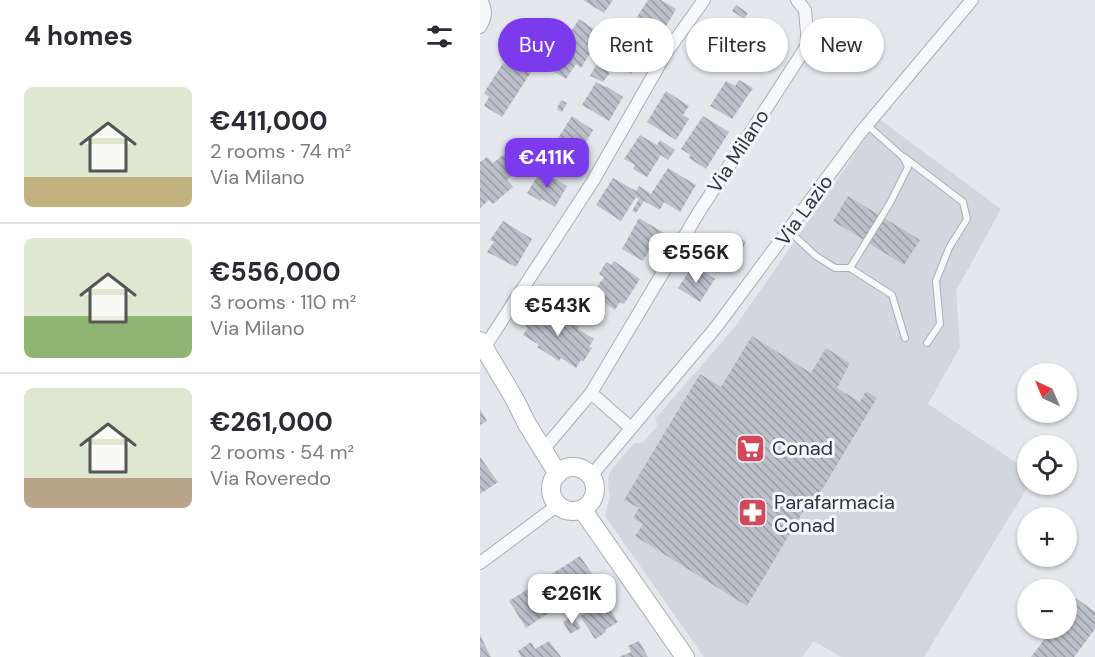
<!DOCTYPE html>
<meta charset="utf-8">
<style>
body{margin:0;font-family:"DM Sans",sans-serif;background:#f7f7f7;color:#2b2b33;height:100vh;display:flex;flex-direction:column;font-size:22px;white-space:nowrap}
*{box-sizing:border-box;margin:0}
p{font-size:20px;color:#7c7c81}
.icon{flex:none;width:33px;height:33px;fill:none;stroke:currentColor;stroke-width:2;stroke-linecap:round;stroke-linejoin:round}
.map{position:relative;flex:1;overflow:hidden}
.drawer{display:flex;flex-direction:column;background:#fff;width:480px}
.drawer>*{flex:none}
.hud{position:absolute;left:18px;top:18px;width:507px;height:54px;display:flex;gap:12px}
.needle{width:39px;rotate:316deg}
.fabs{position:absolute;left:537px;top:363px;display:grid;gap:12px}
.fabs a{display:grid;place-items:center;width:60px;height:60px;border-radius:50%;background:#fff;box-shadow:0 2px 4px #0004;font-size:30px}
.price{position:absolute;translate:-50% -51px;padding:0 14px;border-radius:12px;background:#fff;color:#222;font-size:20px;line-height:39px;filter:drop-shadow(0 2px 3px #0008)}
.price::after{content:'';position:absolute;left:50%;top:36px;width:18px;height:14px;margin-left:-9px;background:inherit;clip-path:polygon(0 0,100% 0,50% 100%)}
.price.selected{background:#7c3aed;color:#fff}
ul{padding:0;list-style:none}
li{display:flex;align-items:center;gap:18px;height:150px;padding:0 24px}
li+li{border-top:2px solid #e1e1e2}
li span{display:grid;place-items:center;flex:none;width:168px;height:120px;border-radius:9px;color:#555}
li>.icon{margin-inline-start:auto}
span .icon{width:72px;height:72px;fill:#fffc;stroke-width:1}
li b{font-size:26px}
h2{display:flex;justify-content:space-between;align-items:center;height:72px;padding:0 24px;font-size:26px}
.pill{padding:0 21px;border-radius:27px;background:#fff;box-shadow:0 2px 4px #0004;font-size:21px;line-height:54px}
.pill.selected{background:#7c3aed;color:#fff}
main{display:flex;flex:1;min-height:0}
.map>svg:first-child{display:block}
.built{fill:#d2d6de}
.building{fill:url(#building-back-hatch)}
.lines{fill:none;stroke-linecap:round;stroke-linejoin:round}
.lane-casing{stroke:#a9aeb7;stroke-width:8}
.street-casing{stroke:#a9aeb7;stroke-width:14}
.secondary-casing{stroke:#a9aeb7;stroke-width:20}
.lane{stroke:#f7f8fa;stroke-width:6}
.street{stroke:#f7f8fa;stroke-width:12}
.secondary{stroke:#fff;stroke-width:18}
.labels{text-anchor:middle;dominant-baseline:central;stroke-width:6;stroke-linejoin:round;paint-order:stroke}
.street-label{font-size:20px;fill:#2b3445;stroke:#f4f6f9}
.poi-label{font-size:20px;fill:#2b3445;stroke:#f4f6f9;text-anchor:start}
</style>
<main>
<section class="drawer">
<h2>4 homes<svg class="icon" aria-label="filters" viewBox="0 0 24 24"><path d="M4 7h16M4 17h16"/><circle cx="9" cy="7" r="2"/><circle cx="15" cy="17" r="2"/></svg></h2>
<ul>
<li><span style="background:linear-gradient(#dfe7d0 75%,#c2b280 0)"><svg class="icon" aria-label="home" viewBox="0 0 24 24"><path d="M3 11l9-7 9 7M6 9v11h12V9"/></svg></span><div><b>€411,000</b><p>2 rooms · 74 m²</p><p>Via Milano</p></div></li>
<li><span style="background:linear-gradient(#dfe7d0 65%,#8fb573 0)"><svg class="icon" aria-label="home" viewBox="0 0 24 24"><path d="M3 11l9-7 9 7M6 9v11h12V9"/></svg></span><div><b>€556,000</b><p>3 rooms · 110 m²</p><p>Via Milano</p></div></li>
<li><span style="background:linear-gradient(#dfe7d0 75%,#b9a48a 0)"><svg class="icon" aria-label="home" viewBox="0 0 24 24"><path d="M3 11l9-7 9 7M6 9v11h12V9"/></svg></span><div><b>€261,000</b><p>2 rooms · 54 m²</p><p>Via Roveredo</p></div></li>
</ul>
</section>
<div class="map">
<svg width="615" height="657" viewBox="0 0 615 657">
<defs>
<pattern id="building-back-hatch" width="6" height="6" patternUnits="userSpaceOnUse" patternTransform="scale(1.5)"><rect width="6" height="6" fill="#bbc0ca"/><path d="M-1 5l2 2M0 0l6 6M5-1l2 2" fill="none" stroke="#989da6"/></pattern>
</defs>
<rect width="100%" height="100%" fill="#e4e7ec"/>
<polygon class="built" points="399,119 521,209 476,291 480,347 448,404 546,469 548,484 549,485 444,657 361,657 334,641 322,657 224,657 125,516 130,497 128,483 129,473 154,443 163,443 177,426 175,419 255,327"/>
<g class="building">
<polygon points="103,0 133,0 124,13"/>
<polygon points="168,0 181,0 196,9 184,30 157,17"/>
<polygon points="256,5 268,13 264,19 252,11"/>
<polygon points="99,19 117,31 107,46 112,50 101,68 96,64 86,79 68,68 75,58 69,54 86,26 92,30"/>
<polygon points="283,23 304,36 296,49 275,37"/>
<polygon points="150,28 175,45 162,64 159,62 151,74 133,62 138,55 128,49 140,30 146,34"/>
<polygon points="34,57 53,69 22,117 4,106 9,97 4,93 23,63 28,66"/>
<polygon points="117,64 130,73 123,82 110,76"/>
<polygon points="259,80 273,88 252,119 230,106 246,81 255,86"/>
<polygon points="116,82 125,87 126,86 143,97 129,121 102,105"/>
<polygon points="186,91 209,106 203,115 209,119 196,140 167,122"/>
<polygon points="81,100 87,103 82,112 77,109"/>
<polygon points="92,116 113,130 97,157 75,143"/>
<polygon points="223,116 249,132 226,169 209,158 211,155 201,149"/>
<polygon points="160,135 177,145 180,140 195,150 188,160 181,155 167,177 153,169 155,165 144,159"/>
<polygon points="27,152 41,168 27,180 33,187 13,204 9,200 0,208 0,162 7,157 13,163"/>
<polygon points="63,153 76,161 71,171 62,166 58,173 53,170"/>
<polygon points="188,168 216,185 200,212 184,202 180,210 164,201 156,213 152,211 159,199 156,197 141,221 116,205 133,178 156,191 159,186 171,194"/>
<polygon points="61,171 87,186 75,207 62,199 60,201 47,193"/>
<polygon points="368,196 440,240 424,265 353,221"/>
<polygon points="159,218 184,233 173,252 169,250 163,261 142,249"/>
<polygon points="23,221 52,239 36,267 7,252 14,242 10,240"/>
<polygon points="235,235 249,243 254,235 266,242 251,270 226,255"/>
<polygon points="134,261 160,279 144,304 140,302 135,310 122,301 126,293 117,287 124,277 119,274 126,262 131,265"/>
<polygon points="213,265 235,279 220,302 198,288"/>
<polygon points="62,306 99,327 98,329 114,339 109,347 112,348 103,362 101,360 96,368 81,358 79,361 57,347 59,345 43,335 48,328 46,326 54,312 57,314"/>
<polygon points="272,336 331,373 346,348 370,363 357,388 380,402 386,391 397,398 328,513 324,510 267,606 155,536 163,524 153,518 159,508 144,500 220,374 241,387"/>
<polygon points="0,409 7,421 0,425"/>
<polygon points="0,457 18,482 0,494"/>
<polygon points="100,556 117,581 46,628 29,601"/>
<polygon points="596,598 615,612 615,629 594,657 551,657 573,628 586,628 586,611"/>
<polygon points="125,601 138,622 125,630 126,632 115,639 100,616"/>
<polygon points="93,616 101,628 90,634 83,622"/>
<polygon points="0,635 11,657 0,657"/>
<polygon points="69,641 81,657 41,657 38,651 51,642 55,649"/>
<polygon points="159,641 168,657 139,657 151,652 148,646"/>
</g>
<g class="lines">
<defs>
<g id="lane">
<polyline points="424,157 483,202 487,219 469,248 456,281 460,324 447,343"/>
<polyline points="309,231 336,256 355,268 370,268 410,203 428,167 423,157 387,125"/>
<polyline points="370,268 412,295 425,338"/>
</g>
<g id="street">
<path d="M0,27C6,17 7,10 1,0"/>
<polyline points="4,348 113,181 186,53 224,0"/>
<polyline points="111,393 219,212 328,44 325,10 317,0"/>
<polyline points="68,444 111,393 151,428"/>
<polyline points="111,476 237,326 381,132 492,0"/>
<polyline points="0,563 78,505"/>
</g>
<g id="secondary">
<polyline points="0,341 34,398 47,424 78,474"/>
<circle cx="93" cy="489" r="22"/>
<polyline points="102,509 205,657"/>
</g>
</defs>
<use href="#lane" class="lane-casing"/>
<use href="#street" class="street-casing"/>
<use href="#secondary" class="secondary-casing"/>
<use href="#lane" class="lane"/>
<use href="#street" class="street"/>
<use href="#secondary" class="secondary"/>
</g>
<defs>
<symbol id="supermarket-square" viewBox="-11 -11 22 22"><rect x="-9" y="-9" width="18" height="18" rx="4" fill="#d1495b" stroke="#f4f6f9"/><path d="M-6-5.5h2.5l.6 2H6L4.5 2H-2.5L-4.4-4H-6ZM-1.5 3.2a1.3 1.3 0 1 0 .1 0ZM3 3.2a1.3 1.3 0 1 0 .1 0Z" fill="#fff"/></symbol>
<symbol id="pharmacy-square" viewBox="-11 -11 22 22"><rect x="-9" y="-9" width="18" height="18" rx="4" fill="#d1495b" stroke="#f4f6f9"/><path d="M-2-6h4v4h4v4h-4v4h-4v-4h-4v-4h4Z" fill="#fff"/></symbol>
</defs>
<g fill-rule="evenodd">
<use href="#supermarket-square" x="254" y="432" width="33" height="33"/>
<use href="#pharmacy-square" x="256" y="496" width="33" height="33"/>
</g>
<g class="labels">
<g class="street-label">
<text transform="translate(258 151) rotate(-57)">Via Milano</text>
<text transform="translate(324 210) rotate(-54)">Via Lazio</text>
</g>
<g class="poi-label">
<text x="292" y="448">Conad</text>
<text x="294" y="502">Parafarmacia<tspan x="294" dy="23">Conad</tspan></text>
</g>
</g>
</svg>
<div class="fabs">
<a><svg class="needle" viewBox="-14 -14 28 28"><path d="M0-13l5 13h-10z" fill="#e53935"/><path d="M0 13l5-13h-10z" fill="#7c7c81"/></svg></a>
<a><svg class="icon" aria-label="locate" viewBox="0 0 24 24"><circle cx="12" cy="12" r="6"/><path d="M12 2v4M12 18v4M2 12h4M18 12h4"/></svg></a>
<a>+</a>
<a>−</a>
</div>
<b class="price selected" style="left:67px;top:189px">€411K</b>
<b class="price" style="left:216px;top:284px">€556K</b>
<b class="price" style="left:78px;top:337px">€543K</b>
<b class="price" style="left:92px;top:625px">€261K</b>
<div class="hud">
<a class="pill selected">Buy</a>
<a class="pill">Rent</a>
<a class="pill">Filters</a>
<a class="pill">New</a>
</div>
</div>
</main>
